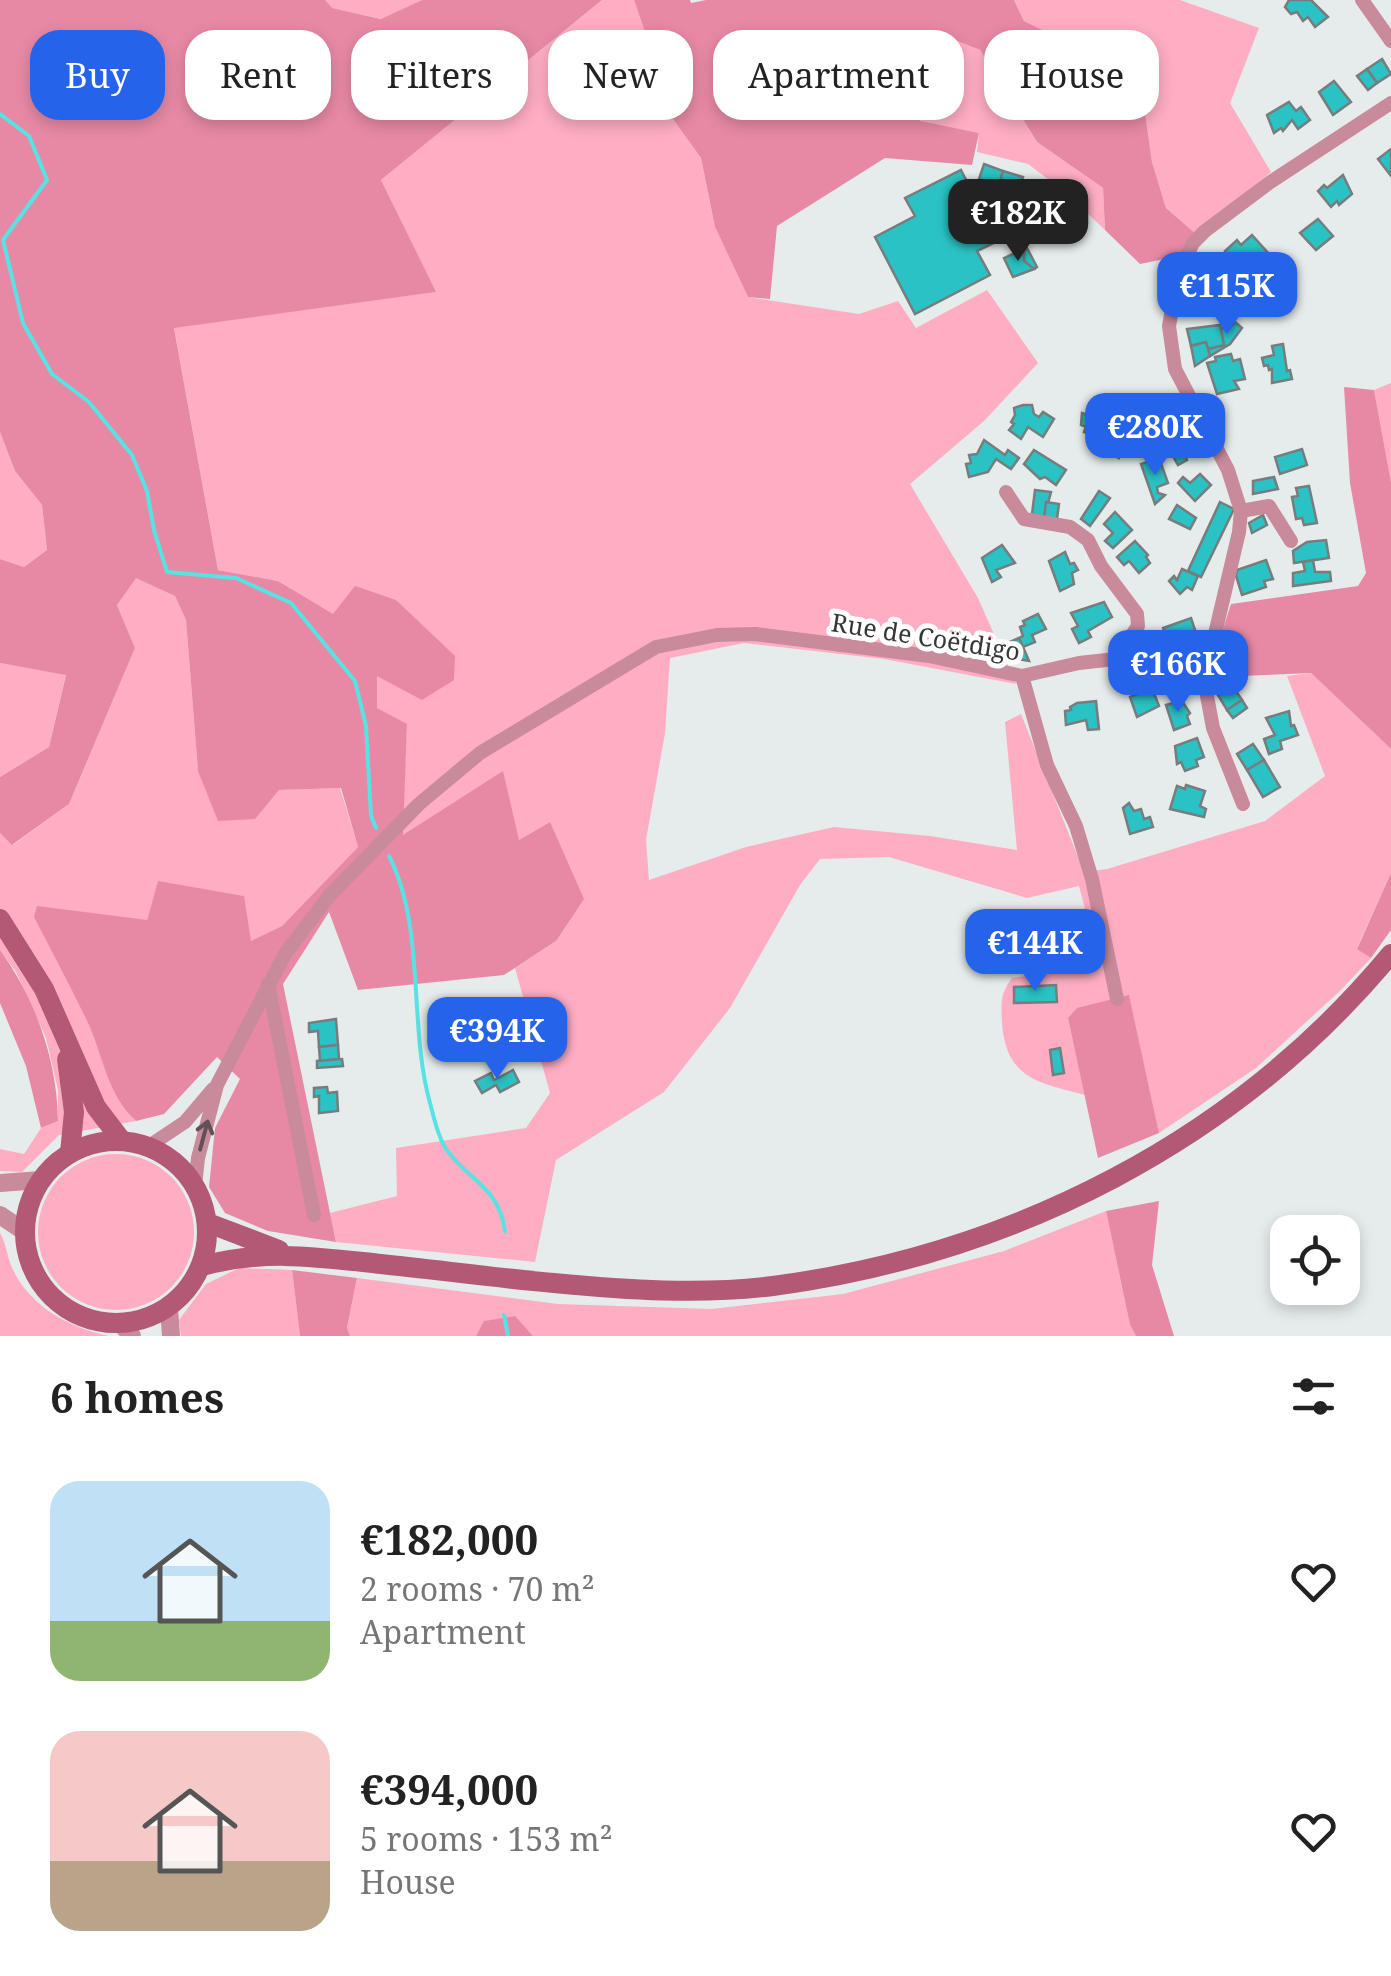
<!DOCTYPE html>
<meta charset="utf-8">
<style>
body{margin:0;font-family:"Noto Serif",serif;background:#f2f2f2;color:#222;height:100vh;display:flex;flex-direction:column;font-size:38px;white-space:nowrap}
*{box-sizing:border-box;margin:0}
p{font-size:32px;color:#767676}
.icon{flex:none;width:55px;height:55px;fill:none;stroke:currentColor;stroke-width:2;stroke-linecap:round;stroke-linejoin:round}
.map{position:relative;height:1336px;overflow:hidden}
.panel{display:flex;flex-direction:column;background:#fff;flex:1}
.panel>*{flex:none}
.guide{position:absolute;left:30px;top:30px;width:1332px;height:90px;display:flex;gap:20px}
.tools{position:absolute;left:1270px;top:1215px;display:grid;gap:20px}
.tools a{display:grid;place-items:center;width:90px;height:90px;border-radius:20px;background:#fff;box-shadow:0 5px 15px #0003;font-size:50px}
.price{position:absolute;translate:-50% -85px;padding:0 22px;border-radius:20px;background:#2563eb;color:#fff;font-size:32px;line-height:65px;filter:drop-shadow(0 2px 5px #0008)}
.price::after{content:'';position:absolute;left:50%;top:60px;width:30px;height:22px;margin-left:-15px;background:inherit;clip-path:polygon(0 0,100% 0,50% 100%)}
.price.selected{background:#222;color:#fff}
ul{padding:0;list-style:none}
li{display:flex;align-items:center;gap:30px;height:250px;padding:0 50px}
li span{display:grid;place-items:center;flex:none;width:280px;height:200px;border-radius:30px;color:#555}
li>.icon{margin-inline-start:auto}
span .icon{width:120px;height:120px;fill:#fffc;stroke-width:1}
li b{font-size:42px}
h2{display:flex;justify-content:space-between;align-items:center;height:120px;padding:0 50px;font-size:42px}
.tag{padding:0 35px;border-radius:30px;background:#fff;box-shadow:0 5px 15px #0003;font-size:35px;line-height:90px}
.tag.selected{background:#2563eb;color:#fff}
.map>svg:first-child{display:block}
.green{fill:#feadc3}
.forest{fill:#e789a5}
.lines{fill:none;stroke-linecap:round;stroke-linejoin:round}
.stream{stroke:#57e3e4;stroke-width:4}
.building{fill:#2ac2c4;stroke:#777d7d;stroke-width:2.5}
.minor{stroke:#c98a9b;stroke-width:14}
.tertiary{stroke:#c98a9b;stroke-width:18}
.secondary{stroke:#b35875;stroke-width:20}
.oneway{stroke:#615055}
.labels{text-anchor:middle;dominant-baseline:central;stroke-width:10;stroke-linejoin:round;paint-order:stroke}
.street-label{font-size:25px;fill:#353737;stroke:#fff}
</style>
<div class="map">
<svg width="1391" height="1336" viewBox="0 0 1391 1336">
<rect width="100%" height="100%" fill="#e6ecec"/>
<g class="green">
<polygon points="325,0 422,0 382,19 331,8"/>
<path d="M602,0H634L649,44L639,72L701,158L715,227L748,297L859,314L898,301L916,328L987,290L1038,363L984,421L910,484L978,598L1016,684L884,659L744,643L670,658L665,733L646,840L649,880L746,847L834,827L930,836L1017,850L1005,722L1021,714L1084,872L1107,869L1265,821L1325,776L1287,676L1311,673L1391,749V873L1357,948L1371,958L1341,990L1256,1068L1159,1133L1129,996L1068,1018L1085,1095C1039,1083 1006,1079 1002,1023C1001,1003 1000,994 1012,978L1084,967L1093,939L1079,886L1027,898L889,857L820,859L800,885L730,1008L664,1092L556,1160L535,1262L336,1242L330,1213L397,1196L396,1148L526,1128L550,1093L515,968L556,941L550,822L519,840L402,836L407,725L376,708L377,675L333,615L278,581L218,570L174,327L435,292L381,180Z"/>
<polygon points="1014,0 1180,0 1259,28 1230,103 1271,172 1196,234 1166,208 1152,162 1140,79 1024,21"/>
<polygon points="930,30 980,50 1037,142 1103,188 1105,230 1064,191 1028,164 977,152 979,133 920,122 907,35"/>
<polygon points="1391,383 1391,482 1374,390"/>
<polygon points="0,432 15,471 42,505 47,550 24,567 0,559"/>
<path d="M136,577L175,596L186,620L198,771L254,818L279,790L340,788L358,847L282,926L250,942L243,896L158,882L147,920L81,1008C88,1024 97,1039 102,1055C111,1080 114,1102 136,1121L59,1135L22,1172L0,1171V1149L24,1154L41,1128L58,1121V1090L46,1038L16,972L0,950V833L13,845L69,804L135,648L117,605Z"/>
<polygon points="0,663 66,674 49,747 0,777"/>
<circle cx="116" cy="1232" r="78"/>
<polygon points="1106,1211 1130,1325 1136,1336 533,1336 515,1317 485,1321 476,1336 350,1336 347,1329 357,1278 558,1304 711,1309 843,1294 1004,1251"/>
<path d="M0,1233C7,1245 7,1258 13,1270C31,1307 70,1328 109,1336H0Z"/>
<polygon points="239,1268 292,1270 300,1336 181,1336 179,1320 206,1284"/>
</g>
<g class="forest">
<path d="M0,0H325L332,8L381,19L422,0H602L381,180L436,292L174,328L218,570L278,581L333,614L355,586L396,600L455,656L454,680L422,700L377,676V708L407,724L403,835L503,771L519,840L550,822L584,899L556,941L504,975L358,990L329,912L283,984L336,1242L268,1231L225,1213L209,1187L215,1128L240,1079L217,1057L164,1114L136,1121C108,1097 103,1055 88,1023C71,987 52,952 34,917L37,906L147,920L158,881L244,896L251,941L282,926L358,847L341,788L279,790L255,819L218,821L198,771L186,620L175,596L136,578L117,605L135,648L69,804L12,845L0,833V777L49,747L66,675L0,663V559L24,567L47,550L42,505L15,471L0,432Z"/>
<polygon points="634,0 690,0 691,3 706,0 1014,0 1024,21 1140,78 1152,162 1166,208 1196,234 1179,256 1140,264 1105,230 1103,188 1037,142 980,50 930,30 907,35 920,121 979,133 972,165 885,158 777,226 770,299 748,297 715,227 701,158 639,72 649,44"/>
<polygon points="1344,387 1374,390 1391,482 1391,749 1311,673 1216,677 1218,645 1231,604 1358,586 1366,573 1350,483"/>
<polygon points="1391,873 1391,930 1371,958 1357,949"/>
<path d="M0,950C36,1000 57,1060 58,1121L41,1128L26,1066L0,1003Z"/>
<polygon points="1129,995 1159,1133 1098,1158 1068,1018 1077,1008"/>
<polygon points="1159,1201 1152,1265 1174,1336 1136,1336 1130,1325 1106,1211"/>
<polygon points="292,1270 357,1278 347,1328 350,1336 300,1336"/>
<polygon points="515,1316 533,1336 476,1336 484,1321"/>
</g>
<g class="lines">
<g class="stream">
<polyline points="0,114 29,136 47,180 3,240 23,323 52,374 89,402 132,455 147,491 154,530 167,572 236,578 291,603 355,681 366,726 371,816 376,828"/>
<path d="M389,856C426,928 408,1025 430,1103C434,1118 439,1141 449,1153C473,1183 499,1189 505,1231"/>
<polyline points="504,1315 508,1336"/>
</g>
</g>
<g class="building">
<polygon points="1289,0 1311,0 1328,17 1315,27 1308,17 1303,21 1297,12 1291,14 1285,7"/>
<polygon points="1382,59 1391,74 1377,83 1367,69"/>
<polygon points="1367,69 1377,83 1368,90 1357,76"/>
<polygon points="1334,81 1351,102 1333,115 1319,92"/>
<polygon points="1289,102 1296,111 1301,107 1310,120 1298,129 1292,120 1283,131 1281,128 1274,133 1267,115"/>
<polygon points="1391,149 1391,176 1378,159"/>
<polygon points="984,164 1003,171 999,185 979,179"/>
<polygon points="961,170 998,241 977,251 990,275 915,314 875,237 915,216 905,198"/>
<polygon points="1003,171 1023,177 1018,191 999,185"/>
<polygon points="1343,175 1352,194 1339,205 1337,201 1331,207 1318,191 1324,185 1327,188"/>
<polygon points="1318,219 1333,236 1316,250 1300,233"/>
<polygon points="1252,235 1269,254 1253,268 1260,276 1247,281 1243,277 1236,283 1219,265 1230,256 1225,251 1237,240 1241,245"/>
<polygon points="1027,248 1037,267 1034,269 1024,261 1022,254"/>
<polygon points="1024,249 1024,261 1034,269 1013,277 1004,258"/>
<polygon points="1235,322 1242,328 1230,344 1210,356 1208,349 1224,345 1220,328 1230,328"/>
<polygon points="1220,325 1224,345 1208,349 1206,342 1191,346 1187,329"/>
<polygon points="1206,342 1210,356 1195,366 1191,346"/>
<polygon points="1283,344 1287,371 1290,370 1292,379 1272,383 1272,369 1269,370 1268,365 1264,366 1262,358 1274,355 1272,346"/>
<polygon points="1231,354 1233,361 1240,359 1245,379 1234,381 1239,389 1217,394 1207,363 1216,361 1215,357"/>
<polygon points="1023,405 1032,405 1034,414 1039,417 1043,412 1054,419 1043,437 1028,427 1021,439 1009,430 1014,424 1011,422 1015,415 1014,408"/>
<polygon points="1102,411 1112,414 1110,423 1118,426 1112,441 1124,446 1119,458 1104,451 1107,441 1084,432 1086,427 1081,425 1082,413 1097,418"/>
<polygon points="1183,433 1191,448 1184,453 1187,460 1178,465 1165,442"/>
<polygon points="984,440 1005,455 1008,450 1019,458 1011,469 996,459 988,472 969,477 966,464 971,463 969,455 977,454"/>
<polygon points="1302,449 1307,465 1280,474 1275,457"/>
<polygon points="1034,450 1066,470 1056,485 1045,477 1040,479 1024,464"/>
<polygon points="1159,458 1168,483 1157,487 1158,493 1165,495 1155,504 1141,464"/>
<polygon points="1200,474 1211,485 1195,501 1178,483 1183,477 1190,483"/>
<polygon points="1274,477 1278,489 1253,494 1253,481"/>
<polygon points="1309,486 1317,523 1304,525 1302,518 1296,519 1292,497 1298,496 1296,488"/>
<polygon points="1035,490 1051,492 1044,518 1032,514"/>
<polygon points="1099,491 1110,498 1090,526 1081,519"/>
<polygon points="1046,502 1059,504 1057,519 1044,518"/>
<polygon points="1220,502 1234,509 1201,577 1188,571"/>
<polygon points="1177,505 1196,518 1190,529 1169,519"/>
<polygon points="1115,512 1132,530 1113,548 1105,541 1113,533 1104,524"/>
<polygon points="1263,515 1267,525 1252,533 1249,523"/>
<polygon points="1326,540 1329,558 1294,563 1293,551 1307,542"/>
<polygon points="1135,541 1148,555 1146,557 1150,563 1139,573 1129,561 1124,565 1117,557"/>
<polygon points="1002,545 1015,563 996,570 1001,577 992,582 982,558"/>
<polygon points="1065,552 1070,564 1074,563 1078,570 1072,573 1074,584 1060,591 1049,561"/>
<polygon points="1266,560 1273,579 1264,581 1266,587 1242,595 1236,576 1237,570"/>
<polygon points="1313,560 1315,572 1330,572 1331,581 1293,586 1293,573 1305,571 1303,562"/>
<polygon points="1182,569 1198,576 1192,590 1187,587 1180,594 1169,581 1174,576 1177,580"/>
<polygon points="1104,602 1112,617 1088,631 1091,637 1079,643 1072,629 1078,626 1071,613"/>
<polygon points="1038,614 1046,629 1032,635 1035,642 1023,647 1019,638 1023,636 1020,627 1025,625 1023,621"/>
<polygon points="1191,618 1197,636 1176,644 1174,637 1167,639 1163,628"/>
<polygon points="1019,638 1023,647 1029,661 1017,659 1010,642"/>
<polygon points="1232,685 1242,700 1227,710 1218,695"/>
<polygon points="1152,688 1159,706 1137,717 1130,697"/>
<polygon points="1242,700 1247,708 1233,718 1227,710"/>
<polygon points="1096,701 1099,729 1088,730 1086,720 1066,725 1065,711 1071,710 1070,707 1077,703"/>
<polygon points="1182,701 1190,713 1187,716 1190,724 1174,730 1166,705"/>
<polygon points="1289,711 1291,726 1294,725 1298,735 1280,741 1282,749 1269,754 1264,739 1275,735 1266,718"/>
<polygon points="1197,738 1204,757 1196,760 1198,766 1185,771 1181,762 1177,764 1175,746"/>
<polygon points="1253,744 1264,760 1247,770 1237,754"/>
<polygon points="1264,760 1280,787 1263,797 1247,770"/>
<polygon points="1186,785 1205,791 1200,806 1206,809 1204,817 1170,809 1177,786 1185,789"/>
<polygon points="1129,803 1134,811 1141,809 1144,819 1150,817 1153,827 1130,834 1123,808"/>
<polygon points="1056,985 1057,1002 1014,1003 1014,987"/>
<polygon points="336,1019 338,1045 319,1047 318,1031 309,1032 309,1023"/>
<polygon points="338,1045 339,1059 320,1061 319,1047"/>
<polygon points="1060,1048 1064,1073 1053,1075 1050,1050"/>
<polygon points="342,1059 343,1066 317,1068 317,1061"/>
<polygon points="513,1070 519,1082 500,1092 496,1085 482,1093 475,1081 491,1073 494,1080"/>
<polygon points="327,1087 328,1093 337,1092 338,1111 319,1113 319,1096 314,1097 314,1088"/>
</g>
<g class="lines">
<g class="minor">
<polyline points="1362,0 1391,41"/>
<polyline points="1006,492 1024,519 1070,527 1088,540 1101,566 1137,614 1138,626 1116,659"/>
<polyline points="1241,511 1269,506 1291,541"/>
<polyline points="1199,653 1213,728 1243,804"/>
<polyline points="1022,676 1047,765 1076,826 1092,879 1117,999"/>
<polyline points="268,984 314,1215"/>
<polyline points="149,1146 185,1122 213,1089"/>
<polyline points="195,1186 198,1158 217,1085 285,954 329,896 419,804 480,753 656,647 717,635 755,634 929,656 1022,676 1079,663 1124,658 1173,659 1199,653 1214,638 1239,532 1241,511 1228,470 1175,369 1169,326 1179,272 1193,243 1205,231 1269,183 1391,103"/>
</g>
<g class="tertiary">
<polyline points="0,1183 41,1180"/>
<polyline points="0,1215 25,1232"/>
<polyline points="169,1308 171,1336"/>
<polyline points="121,1324 132,1336"/>
</g>
<g class="secondary">
<polyline points="0,919 44,989 96,1107 122,1141"/>
<polyline points="67,1059 74,1112 70,1153"/>
<circle cx="116" cy="1232" r="91"/>
<polyline points="208,1223 279,1250"/>
<path d="M202,1266C265,1249 317,1257 381,1264C439,1270 496,1278 554,1283C626,1290 701,1295 773,1286C1013,1254 1236,1141 1391,954"/>
</g>
</g>
<defs><path id="oneway-shaft" d="M-6 0H5M1.5-3L5.5 0L1.5 3" fill="none" stroke-width="1.6" stroke-linecap="round" stroke-linejoin="round" transform="scale(2.5)"/></defs>
<use class="oneway" href="#oneway-shaft" transform="translate(204 1135) rotate(-75)"/>
<g class="labels">
<g class="street-label">
<text transform="translate(926 636) rotate(9)">Rue de Coëtdigo</text>
</g>
</g>
</svg>
<div class="tools">
<a><svg class="icon" aria-label="locate" viewBox="0 0 24 24"><circle cx="12" cy="12" r="6"/><path d="M12 2v4M12 18v4M2 12h4M18 12h4"/></svg></a>
</div>
<b class="price selected" style="left:1018px;top:264px">€182K</b>
<b class="price" style="left:1227px;top:337px">€115K</b>
<b class="price" style="left:1155px;top:478px">€280K</b>
<b class="price" style="left:1178px;top:715px">€166K</b>
<b class="price" style="left:1035px;top:994px">€144K</b>
<b class="price" style="left:497px;top:1082px">€394K</b>
<div class="guide">
<a class="tag selected">Buy</a>
<a class="tag">Rent</a>
<a class="tag">Filters</a>
<a class="tag">New</a>
<a class="tag">Apartment</a>
<a class="tag">House</a>
</div>
</div>
<section class="panel">
<h2>6 homes<svg class="icon" aria-label="filters" viewBox="0 0 24 24"><path d="M4 7h16M4 17h16"/><circle cx="9" cy="7" r="2"/><circle cx="15" cy="17" r="2"/></svg></h2>
<ul>
<li><span style="background:linear-gradient(#bfe0f5 70%,#8fb573 0)"><svg class="icon" aria-label="home" viewBox="0 0 24 24"><path d="M3 11l9-7 9 7M6 9v11h12V9"/></svg></span><div><b>€182,000</b><p>2 rooms · 70 m²</p><p>Apartment</p></div><svg class="icon" aria-label="heart" viewBox="0 0 24 24"><path d="M12 20l-8-8c-3-5 5-10 8-4 3-6 11-1 8 4z"/></svg></li>
<li><span style="background:linear-gradient(#f6c9c9 65%,#b9a48a 0)"><svg class="icon" aria-label="home" viewBox="0 0 24 24"><path d="M3 11l9-7 9 7M6 9v11h12V9"/></svg></span><div><b>€394,000</b><p>5 rooms · 153 m²</p><p>House</p></div><svg class="icon" aria-label="heart" viewBox="0 0 24 24"><path d="M12 20l-8-8c-3-5 5-10 8-4 3-6 11-1 8 4z"/></svg></li>
</ul>
</section>
